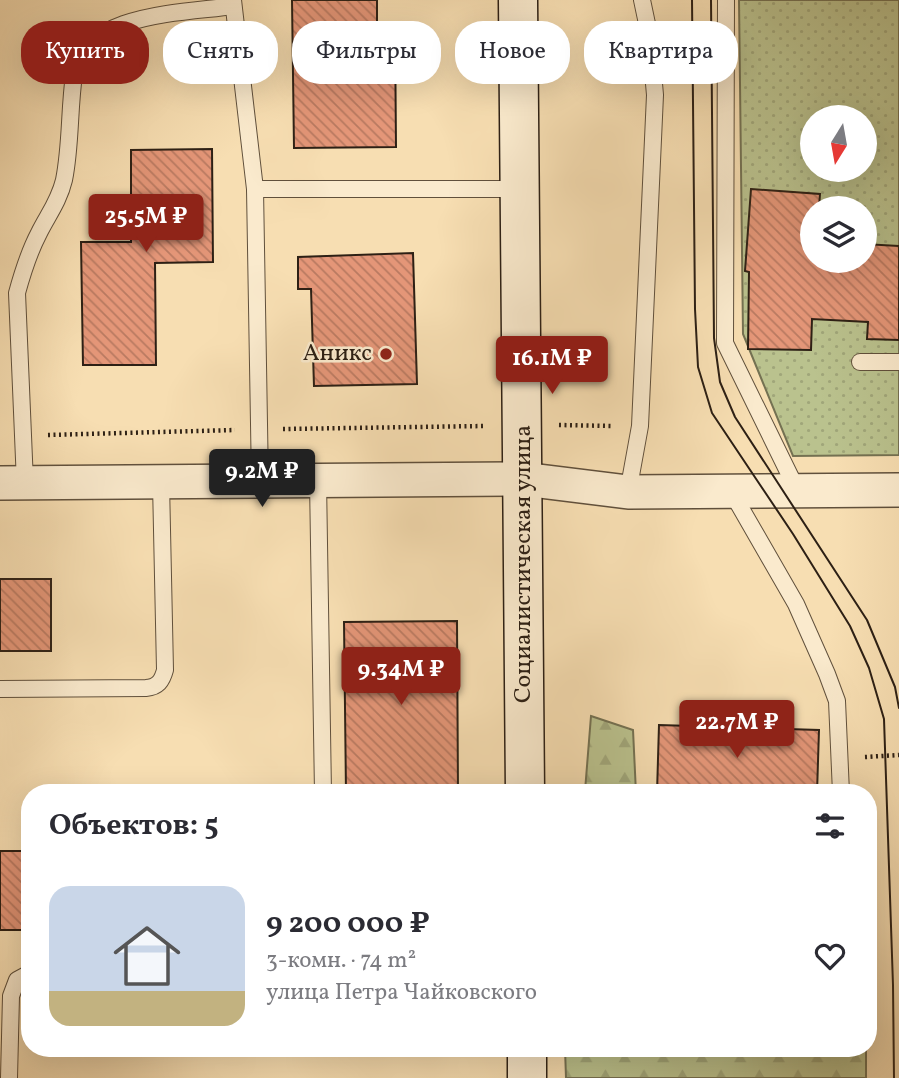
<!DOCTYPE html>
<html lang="ru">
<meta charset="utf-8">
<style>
body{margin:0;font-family:Vollkorn,serif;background:#f2f2f3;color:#2b2b33;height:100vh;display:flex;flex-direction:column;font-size:26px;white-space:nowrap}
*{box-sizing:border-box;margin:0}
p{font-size:23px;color:#7c7c81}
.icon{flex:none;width:38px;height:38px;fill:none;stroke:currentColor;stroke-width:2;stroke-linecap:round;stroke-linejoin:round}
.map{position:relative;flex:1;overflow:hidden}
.details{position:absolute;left:21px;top:784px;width:856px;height:273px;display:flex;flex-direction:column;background:#fff;border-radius:28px;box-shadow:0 7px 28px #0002}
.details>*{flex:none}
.hud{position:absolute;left:21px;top:21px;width:858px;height:63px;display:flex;gap:14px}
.needle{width:46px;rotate:191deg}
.controls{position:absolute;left:800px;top:105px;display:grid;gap:14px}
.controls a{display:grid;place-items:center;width:77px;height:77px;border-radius:50%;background:#fff;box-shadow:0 7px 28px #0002;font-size:35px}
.price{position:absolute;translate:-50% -60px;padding:0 16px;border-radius:7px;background:#8f2418;color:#fff;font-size:23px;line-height:46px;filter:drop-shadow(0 2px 4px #0008)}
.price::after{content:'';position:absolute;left:50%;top:42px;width:21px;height:16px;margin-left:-10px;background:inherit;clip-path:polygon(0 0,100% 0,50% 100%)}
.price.on{background:#222;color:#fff}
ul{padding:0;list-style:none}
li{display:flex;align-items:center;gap:21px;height:175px;padding:0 28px}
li+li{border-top:2px solid #e1e1e2}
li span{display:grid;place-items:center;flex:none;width:196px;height:140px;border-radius:21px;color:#555}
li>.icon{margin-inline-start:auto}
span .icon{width:84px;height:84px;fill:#fffc;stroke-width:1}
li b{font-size:30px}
h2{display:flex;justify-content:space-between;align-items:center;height:84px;padding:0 28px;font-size:30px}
.pill{padding:0 24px;border-radius:28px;background:#fff;box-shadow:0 7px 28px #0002;font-size:24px;line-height:63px}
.pill.on{background:#8f2418;color:#fff}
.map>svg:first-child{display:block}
.grass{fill:url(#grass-dots);stroke:#747152;stroke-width:2;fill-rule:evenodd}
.forest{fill:url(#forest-firs);stroke:#747152;stroke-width:2}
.building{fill:url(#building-back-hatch);stroke:#2d2015;stroke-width:2}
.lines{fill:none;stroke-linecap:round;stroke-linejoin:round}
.lane-casing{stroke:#60503c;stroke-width:18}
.street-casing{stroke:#60503c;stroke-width:36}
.secondary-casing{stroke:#2d2015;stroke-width:41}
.path{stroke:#2d2015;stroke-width:4.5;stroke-dasharray:2 3.5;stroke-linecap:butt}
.lane{stroke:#faeacd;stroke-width:16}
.street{stroke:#faeacd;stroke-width:33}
.secondary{stroke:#faeacd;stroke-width:38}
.tram{stroke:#2d2015;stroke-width:2}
.poi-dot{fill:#8f2418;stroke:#faeacd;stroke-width:2.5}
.labels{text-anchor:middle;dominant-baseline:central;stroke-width:5;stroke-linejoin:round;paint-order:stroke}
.poi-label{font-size:24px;fill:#2d2015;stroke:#faeacd;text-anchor:end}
.street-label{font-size:24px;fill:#2d2015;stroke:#faeacd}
</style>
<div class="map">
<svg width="899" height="1078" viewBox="0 0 899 1078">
<defs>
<pattern id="grass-dots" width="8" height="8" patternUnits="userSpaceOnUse" patternTransform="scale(1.75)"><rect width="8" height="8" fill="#bac28e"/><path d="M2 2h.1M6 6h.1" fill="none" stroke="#a0a67a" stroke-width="1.8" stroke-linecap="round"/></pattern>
<pattern id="forest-firs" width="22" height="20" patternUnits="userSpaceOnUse" patternTransform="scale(1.75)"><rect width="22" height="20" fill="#bac28e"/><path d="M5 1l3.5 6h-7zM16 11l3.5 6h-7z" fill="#a0a67a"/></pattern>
<pattern id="building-back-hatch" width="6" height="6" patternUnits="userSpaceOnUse" patternTransform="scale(1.75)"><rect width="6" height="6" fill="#e49678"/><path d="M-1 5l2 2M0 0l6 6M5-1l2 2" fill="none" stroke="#b97a61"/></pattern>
</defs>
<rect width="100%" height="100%" fill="#f7deb2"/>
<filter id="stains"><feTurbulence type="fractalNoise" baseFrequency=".00286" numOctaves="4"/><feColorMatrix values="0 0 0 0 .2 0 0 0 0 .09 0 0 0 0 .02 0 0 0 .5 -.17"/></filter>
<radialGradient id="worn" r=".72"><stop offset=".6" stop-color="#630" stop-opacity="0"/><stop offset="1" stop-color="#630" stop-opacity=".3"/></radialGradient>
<path class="grass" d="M739,0H899V455L793,456L743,334ZM812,117H864V170H812ZM812,208H864V261H812Z"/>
<g class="forest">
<polygon points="591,716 633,730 636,793 582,793 585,791"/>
<polygon points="565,1048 866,1048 866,1078 566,1078"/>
</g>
<g class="building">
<polygon points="292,0 377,0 377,26 395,26 396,147 294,148"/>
<polygon points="212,149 213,262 155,263 156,365 83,365 81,242 131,242 131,150"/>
<polygon points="751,189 820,194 819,208 812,208 812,261 864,261 864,244 899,246 899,340 867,339 868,322 812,319 811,350 748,349 749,272 745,271"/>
<polygon points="413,253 417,384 314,386 311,289 298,289 298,257"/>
<rect x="0" y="579" width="51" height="72"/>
<polygon points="457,621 458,793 346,793 344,622"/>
<polygon points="659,725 819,730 817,793 657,793"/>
<rect x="0" y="851" width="30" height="79"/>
</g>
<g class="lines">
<defs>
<g id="lane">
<polyline points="233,0 255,189 519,189"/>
<polyline points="726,0 725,343 797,490"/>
<polyline points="255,189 260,482"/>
<polyline points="860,362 899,362"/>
<polyline points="318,481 323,793"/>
<path d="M25,483L17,293C23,271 29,252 39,233C48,215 59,201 64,180C71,145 69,110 74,75C82,12 186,13 233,6"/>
<polyline points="731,491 796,604 827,674 837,701 841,793"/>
<polyline points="628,492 640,426 655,95 650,38 642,0"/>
<path d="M0,689L146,688C158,687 162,681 165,670L161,483"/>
<polyline points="9,1078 11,996 17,980 30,973"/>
</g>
<polyline id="street" points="0,483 523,479 628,492 899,490"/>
<g id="secondary">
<polyline points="518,0 525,793"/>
<polyline points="527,1048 527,1078"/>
</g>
</defs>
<use href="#lane" class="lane-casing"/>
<use href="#street" class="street-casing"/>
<use href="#secondary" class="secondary-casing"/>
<g class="path">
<polyline points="559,425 613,426"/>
<polyline points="283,429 484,426"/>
<polyline points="48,435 235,430"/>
<polyline points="865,757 899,755"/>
</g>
<use href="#lane" class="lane"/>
<use href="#street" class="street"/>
<use href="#secondary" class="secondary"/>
<g class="tram">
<polyline points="692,0 695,309 698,367 712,413 793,534 850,626 869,668 884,719 893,985 894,1078"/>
<polyline points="711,0 714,338 720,382 735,417 867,620 895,687 899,708"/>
</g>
</g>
<circle class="poi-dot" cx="386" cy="354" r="7"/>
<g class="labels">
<g class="poi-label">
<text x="372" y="354">Аникс</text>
</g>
<g class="street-label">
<text transform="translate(524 564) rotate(-90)">Социалистическая улица</text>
</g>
</g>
<rect width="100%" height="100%" filter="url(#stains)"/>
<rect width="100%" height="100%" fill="url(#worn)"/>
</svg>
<div class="controls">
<a><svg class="needle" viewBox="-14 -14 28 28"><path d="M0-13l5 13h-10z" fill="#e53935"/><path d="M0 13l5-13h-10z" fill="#7c7c81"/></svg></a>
<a><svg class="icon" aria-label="layers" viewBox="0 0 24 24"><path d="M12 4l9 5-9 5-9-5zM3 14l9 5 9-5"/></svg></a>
</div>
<b class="price" style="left:146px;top:254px">25.5M ₽</b>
<b class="price" style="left:552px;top:396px">16.1M ₽</b>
<b class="price on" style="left:262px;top:509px">9.2M ₽</b>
<b class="price" style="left:401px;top:707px">9.34M ₽</b>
<b class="price" style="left:737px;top:760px">22.7M ₽</b>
<div class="hud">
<a class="pill on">Купить</a>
<a class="pill">Снять</a>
<a class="pill">Фильтры</a>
<a class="pill">Новое</a>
<a class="pill">Квартира</a>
</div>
<section class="details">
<h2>Объектов: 5<svg class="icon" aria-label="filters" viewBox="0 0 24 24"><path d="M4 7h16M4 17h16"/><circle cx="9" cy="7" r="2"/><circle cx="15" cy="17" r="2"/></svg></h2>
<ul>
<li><span style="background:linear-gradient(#c9d6e8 75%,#c2b280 0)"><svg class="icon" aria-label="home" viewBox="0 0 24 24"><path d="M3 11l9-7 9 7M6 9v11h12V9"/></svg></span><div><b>9 200 000 ₽</b><p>3-комн. · 74 m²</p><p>улица Петра Чайковского</p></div><svg class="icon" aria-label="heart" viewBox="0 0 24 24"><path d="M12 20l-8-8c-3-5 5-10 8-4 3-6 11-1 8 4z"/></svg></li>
</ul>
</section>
</div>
